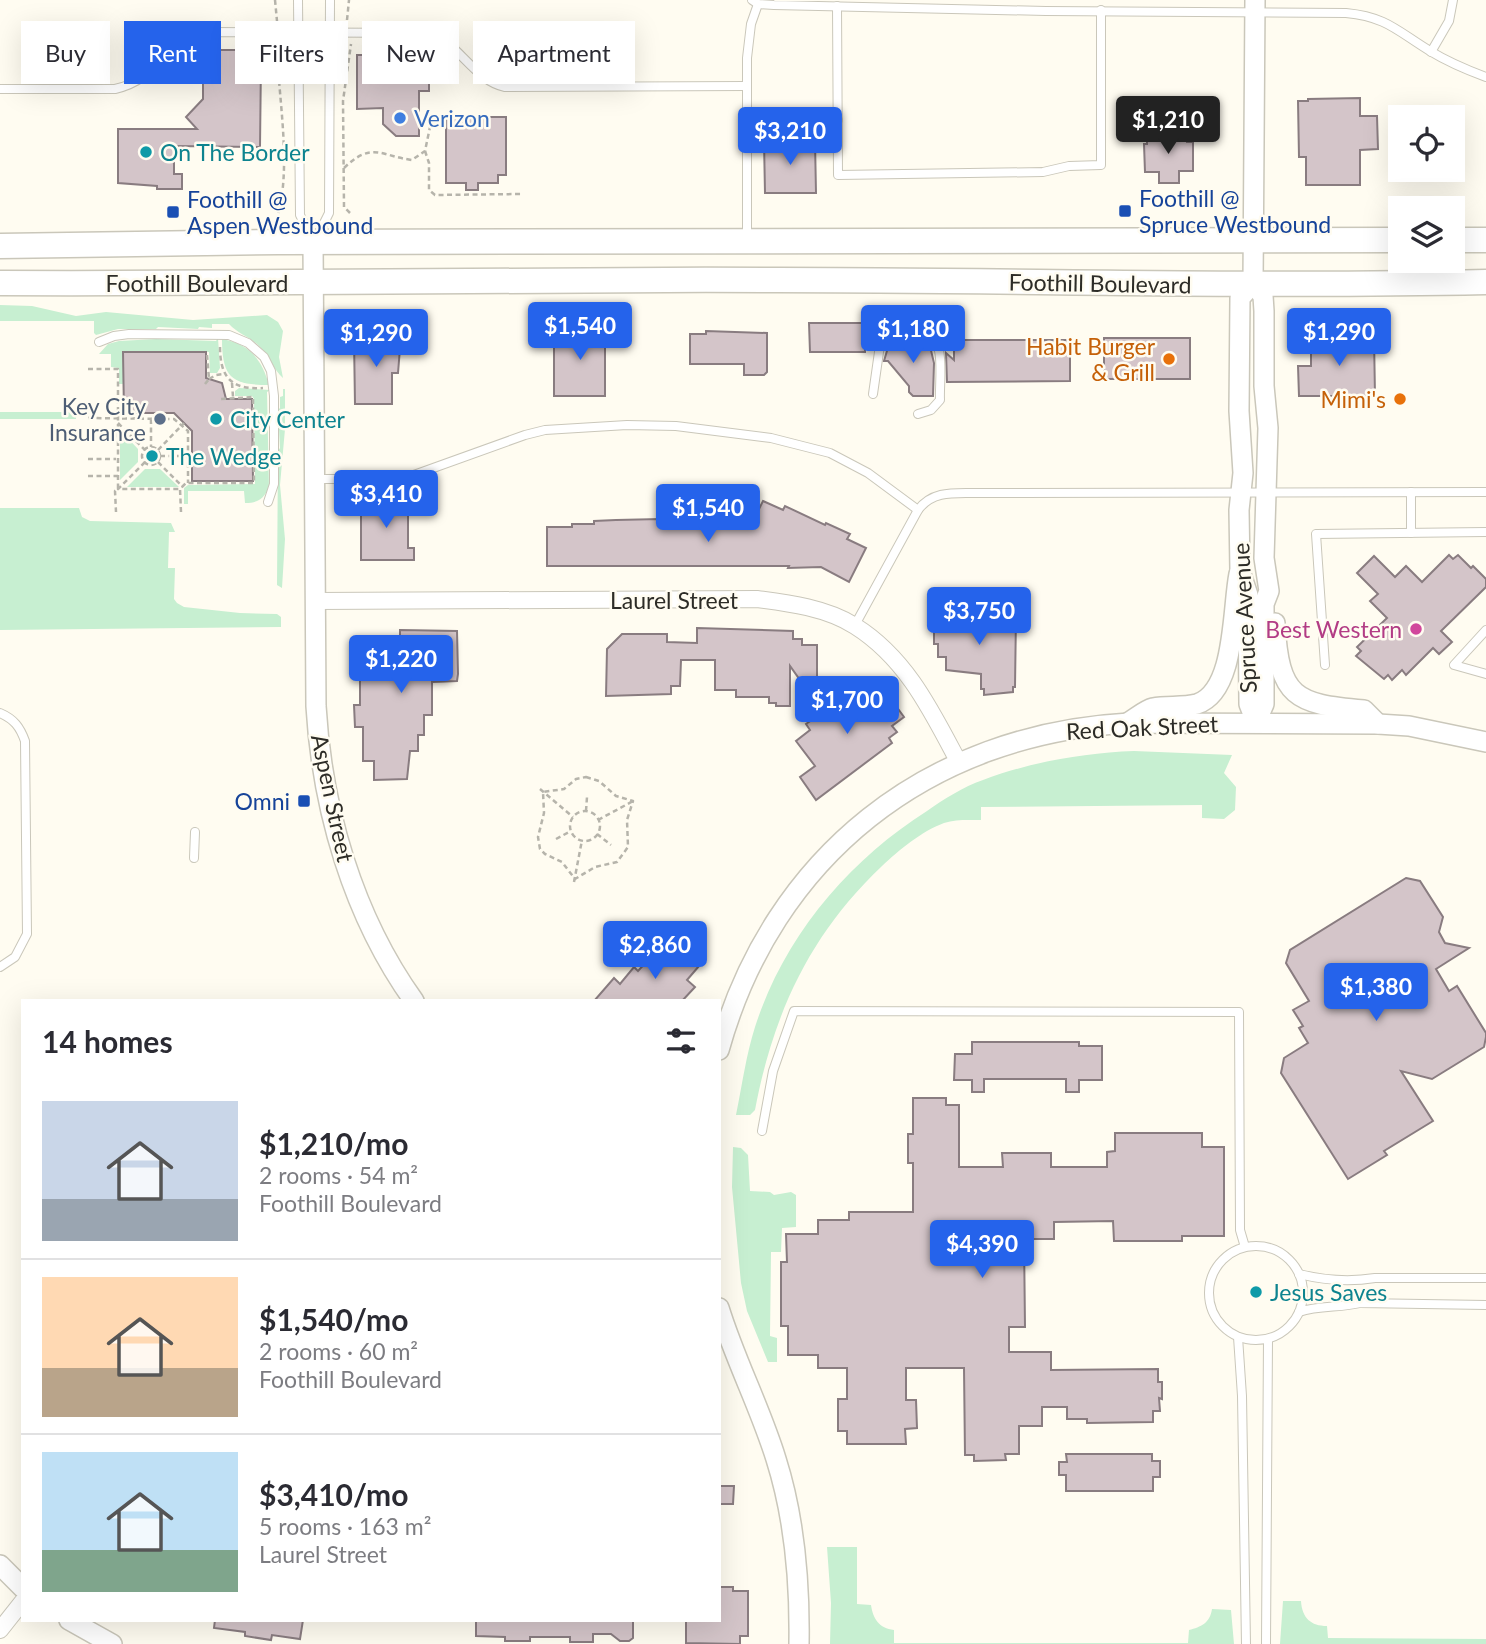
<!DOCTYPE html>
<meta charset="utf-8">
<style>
body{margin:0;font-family:Lato,sans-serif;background:#f7f7f7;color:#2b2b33;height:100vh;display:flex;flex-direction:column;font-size:26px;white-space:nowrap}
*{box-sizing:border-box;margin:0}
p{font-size:23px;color:#7c7c81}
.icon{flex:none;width:38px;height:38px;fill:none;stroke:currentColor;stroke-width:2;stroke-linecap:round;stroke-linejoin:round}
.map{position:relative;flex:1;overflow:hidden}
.sheet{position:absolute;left:21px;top:999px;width:700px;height:623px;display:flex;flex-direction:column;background:#fff;border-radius:0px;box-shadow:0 7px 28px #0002}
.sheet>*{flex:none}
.banner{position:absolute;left:21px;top:21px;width:700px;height:63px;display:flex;gap:14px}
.tools{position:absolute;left:1388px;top:105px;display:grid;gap:14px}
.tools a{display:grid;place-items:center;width:77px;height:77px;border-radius:0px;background:#fff;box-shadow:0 7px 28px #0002;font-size:35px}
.price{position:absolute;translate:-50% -60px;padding:0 16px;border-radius:7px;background:#2563eb;color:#fff;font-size:23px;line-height:46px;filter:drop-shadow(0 2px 4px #0008)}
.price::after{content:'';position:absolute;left:50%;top:42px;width:21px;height:16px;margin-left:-10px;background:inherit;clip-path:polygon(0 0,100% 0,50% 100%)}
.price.active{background:#222;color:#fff}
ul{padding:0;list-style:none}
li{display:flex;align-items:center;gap:21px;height:175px;padding:0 21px}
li+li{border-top:2px solid #e1e1e2}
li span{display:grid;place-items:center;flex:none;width:196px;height:140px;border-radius:0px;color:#555}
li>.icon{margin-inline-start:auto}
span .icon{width:84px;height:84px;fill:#fffc;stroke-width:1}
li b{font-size:30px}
h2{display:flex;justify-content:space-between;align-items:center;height:84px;padding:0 21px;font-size:30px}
.chip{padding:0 24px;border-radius:0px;background:#fff;box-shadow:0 7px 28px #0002;font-size:24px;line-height:63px}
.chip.active{background:#2563eb;color:#fff}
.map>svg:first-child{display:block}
.green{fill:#c7efd1}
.building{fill:#d4c5c9;stroke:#897c80;stroke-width:2}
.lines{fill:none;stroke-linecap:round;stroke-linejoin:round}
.service-casing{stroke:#cac7ba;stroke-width:10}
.minor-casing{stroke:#cac7ba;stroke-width:18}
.tertiary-casing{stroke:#cac7ba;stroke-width:22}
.primary-casing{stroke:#cac7ba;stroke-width:27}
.path{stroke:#b6b4ab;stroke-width:2.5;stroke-dasharray:5 3.5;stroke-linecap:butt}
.service{stroke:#fff;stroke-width:8}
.minor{stroke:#fff;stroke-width:16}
.tertiary{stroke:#fff;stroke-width:19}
.primary{stroke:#fff;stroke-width:24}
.shop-dot{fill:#3f7fe0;stroke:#fffcf1;stroke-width:2.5}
.culture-dot{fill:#0f9aa8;stroke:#fffcf1;stroke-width:2.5}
.transit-dot{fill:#1a4fb4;stroke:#fffcf1;stroke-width:2.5}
.food-dot{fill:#e8710a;stroke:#fffcf1;stroke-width:2.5}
.service-dot{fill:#5c6f8a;stroke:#fffcf1;stroke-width:2.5}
.hotel-dot{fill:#d1479c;stroke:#fffcf1;stroke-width:2.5}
.labels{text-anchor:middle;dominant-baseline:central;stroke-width:5;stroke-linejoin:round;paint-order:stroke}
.shop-label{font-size:23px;fill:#366cbe;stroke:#fffcf1;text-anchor:start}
.culture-label{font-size:23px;fill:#0d838f;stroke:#fffcf1;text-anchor:start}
.transit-label{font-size:23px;fill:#164399;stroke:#fffcf1;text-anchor:start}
.street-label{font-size:23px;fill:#2d2c27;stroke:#fffcf1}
.food-label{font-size:23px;fill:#c56008;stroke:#fffcf1;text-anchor:end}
.service-label{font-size:23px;fill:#4e5e75;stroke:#fffcf1;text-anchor:end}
.hotel-label{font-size:23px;fill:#b23c85;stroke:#fffcf1;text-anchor:end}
</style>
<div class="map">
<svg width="1486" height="1644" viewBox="0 0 1486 1644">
<rect width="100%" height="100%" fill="#fffcf1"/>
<g class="green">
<path d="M0,305L32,306L76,316L106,312L193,320L267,315L278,322L283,331L279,357L283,378C273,369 270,356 260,347C251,337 238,334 229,324H212V328L199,327L198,329L158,327L156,329H118L96,335L94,333V321H0Z"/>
<polygon points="218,338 220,368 217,373 210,373 209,352 123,352 123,384 119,384 119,368 111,367 111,354 99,354 108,344 119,341 156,339 216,341"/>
<path d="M222,339C250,344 262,360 269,385C231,385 222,377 222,339Z"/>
<path d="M239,388L270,390L267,392L269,488C263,499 258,503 245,503L244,491H188V504H184V488L188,485L255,484L254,399L252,396H235V391Z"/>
<polygon points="283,389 285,389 285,429 280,485 285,539 282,588 277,585 278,451 280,448 278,410 280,408 280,397 283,396"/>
<polygon points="0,412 75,412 76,419 0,419"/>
<polygon points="120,430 138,449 138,462 120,480"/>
<polygon points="145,469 160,469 179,487 127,487"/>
<polygon points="0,508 79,508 82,517 90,521 171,523 175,532 169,532 168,568 175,568 174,599 177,603 184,607 240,613 277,614 281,617 281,627 0,630"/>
<path d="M1134,751L1232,755L1224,773L1236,787L1235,810L1224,819L1202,818V805L981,807V820C969,820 956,819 944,823C922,831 899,850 882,866C810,934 773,1014 755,1110L750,1115H736C742,1086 746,1055 755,1027C784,937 848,861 927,811C944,799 963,787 983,780C1031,762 1083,753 1134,751Z"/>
<polygon points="733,1147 741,1148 748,1155 750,1191 770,1192 774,1195 791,1192 796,1195 796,1227 782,1228 781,1252 771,1252 770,1336 777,1338 777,1362 768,1362 747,1311 741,1283 732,1187"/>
<path d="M827,1547H857V1604L871,1605C873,1619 879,1628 894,1630V1643H1188L1189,1630C1201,1627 1210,1623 1212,1609L1231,1610L1234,1644H830L831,1603Z"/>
<path d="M1283,1601H1301C1302,1618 1311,1626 1327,1626L1328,1638L1486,1639V1644H1280Z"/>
</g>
<g class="building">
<polygon points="214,50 243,50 243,60 261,60 260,147 174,146 174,174 182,174 182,189 157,189 157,186 118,183 118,129 197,129 186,117 203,99 203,62 214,62"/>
<polygon points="357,55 394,55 394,60 429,60 429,91 419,91 419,136 396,136 383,124 383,108 357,109"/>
<polygon points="1360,98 1360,116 1377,116 1378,149 1360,150 1360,185 1306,185 1306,157 1299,157 1298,101 1308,101 1308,99"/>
<polygon points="446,117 506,117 506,175 498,175 498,183 478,183 478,190 466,190 466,183 446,183"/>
<polygon points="1147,133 1187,133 1187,142 1193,142 1193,171 1179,171 1179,183 1159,183 1159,172 1145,172 1144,144 1147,144"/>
<polygon points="764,141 815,141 816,193 765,193"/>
<polygon points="809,323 865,323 865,352 810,352"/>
<rect x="554" y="328" width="51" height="68"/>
<polygon points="706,331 767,333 767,372 764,375 744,375 744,364 690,364 690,334 706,334"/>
<polygon points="384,336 401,336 398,373 392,373 392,404 355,404 354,339 384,339"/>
<polygon points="1311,337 1374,337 1375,396 1299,396 1298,366 1311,366"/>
<rect x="1104" y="338" width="86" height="41"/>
<polygon points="902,339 926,340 929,342 934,363 933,396 913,396 909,392 909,386 888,361 884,361 889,344"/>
<polygon points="954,340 1070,340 1070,381 947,382 946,353 954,360"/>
<polygon points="123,352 206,352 206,378 222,383 226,399 252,399 253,481 192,481 192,431 174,413 124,413"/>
<polygon points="396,498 412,498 412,515 408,515 408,548 414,548 414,560 361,560 361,502 396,502"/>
<polygon points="763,501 783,510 785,506 825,525 826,523 850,534 847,539 866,548 849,582 821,567 788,568 789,566 547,566 547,527 572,527 572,524 594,524 594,521 616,520 660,519 660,521 682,521 682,525 703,526 751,525"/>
<polygon points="1449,555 1453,559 1458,555 1471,568 1473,566 1486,579 1486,587 1441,631 1452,642 1439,654 1433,648 1406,675 1402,670 1392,680 1388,675 1384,679 1356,656 1361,651 1357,647 1387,618 1370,601 1378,594 1357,573 1374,556 1395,577 1406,566 1422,582"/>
<polygon points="938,609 972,609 972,615 1016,615 1015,687 1013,687 1013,692 984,695 984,689 981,689 981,674 946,670 946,657 938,657 938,644 934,644 934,628 938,628"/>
<polygon points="697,628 793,631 793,639 802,639 802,645 817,645 817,704 790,666 790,706 776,706 776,703 769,703 769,697 736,697 736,690 715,690 715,660 681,660 680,686 671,686 671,694 606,696 607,649 622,634 667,634 667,642 697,643"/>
<polygon points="400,630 457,631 458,674 457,681 432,682 432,715 424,715 424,735 418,735 418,751 410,751 407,779 374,780 374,761 363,761 363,727 355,727 354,705 360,705 360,674 364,674 363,651 366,651 366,641 386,641 386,638 400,637"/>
<polygon points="845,684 855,697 870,686 875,693 882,687 904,717 892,726 897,732 889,738 892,743 816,800 800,777 815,766 796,741 810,730 806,724 832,706 816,706"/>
<polygon points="1406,878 1420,881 1443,917 1439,932 1445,943 1469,948 1436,969 1449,991 1457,986 1486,1033 1486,1037 1484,1047 1432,1079 1401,1071 1433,1121 1384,1151 1387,1155 1348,1179 1281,1073 1284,1058 1308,1043 1299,1028 1303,1026 1293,1010 1309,1001 1286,963 1290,950"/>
<polygon points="677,946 699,966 687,980 695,987 682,1001 594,1001 614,978 620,984 634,967 638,971 648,960 655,965 663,956 666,959"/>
<polygon points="972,1042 1079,1042 1079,1046 1102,1046 1102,1080 1079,1080 1079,1092 1066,1092 1066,1079 984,1079 984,1092 972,1092 972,1080 954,1080 955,1054 972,1054"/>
<polygon points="913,1098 946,1098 946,1105 959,1105 959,1167 1003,1167 1002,1153 1051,1153 1051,1167 1107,1167 1107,1152 1115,1151 1115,1133 1202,1133 1202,1147 1224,1147 1224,1236 1182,1236 1182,1241 1114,1241 1113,1221 1054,1222 1054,1239 1024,1239 1025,1327 1009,1327 1009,1352 1051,1352 1051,1370 1158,1369 1158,1382 1162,1382 1162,1399 1159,1398 1160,1411 1153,1411 1153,1422 1087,1423 1087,1419 1067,1419 1067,1407 1042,1407 1042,1426 1019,1426 1019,1454 1005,1454 1006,1460 974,1461 974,1455 965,1455 964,1368 906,1368 906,1400 916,1400 917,1428 905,1429 906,1444 847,1444 847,1431 838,1431 838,1399 847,1399 847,1368 818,1368 818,1355 788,1355 788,1326 781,1326 781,1262 787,1262 786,1234 818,1234 818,1220 849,1220 849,1212 913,1212 913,1163 908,1163 908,1134 913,1134"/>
<polygon points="1066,1454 1152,1454 1152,1461 1160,1461 1160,1477 1153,1477 1153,1491 1066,1491 1066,1475 1059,1475 1059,1462 1067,1462"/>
<polygon points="719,1486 734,1486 733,1504 719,1504"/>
<polygon points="719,1587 733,1587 733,1591 748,1591 748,1636 740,1636 740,1644 686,1643 686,1620 719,1620"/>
<polygon points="215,1620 303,1620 300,1639 272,1635 271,1640 245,1636 245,1632 214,1628"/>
<polygon points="476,1620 633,1620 633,1638 629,1641 620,1641 611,1634 593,1634 593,1642 570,1642 570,1637 530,1637 530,1641 505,1641 505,1637 476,1636"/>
</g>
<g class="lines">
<defs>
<g id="service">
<polyline points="298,0 300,215 312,239"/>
<path d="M752,0L758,4L774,5L1046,11L1346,13C1387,17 1397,31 1430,51C1448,62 1467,70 1486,77"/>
<polyline points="837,6 838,175 1043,172 1069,166 1101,165 1101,10"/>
<polyline points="1431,52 1449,21 1453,0"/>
<path d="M0,89H115C160,79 164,41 207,32L431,33C459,44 475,81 505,87L746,86"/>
<polyline points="793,120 838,120"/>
<polyline points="317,237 329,213 330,0"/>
<polyline points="747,237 747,58 751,24 758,4"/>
<polyline points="99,342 114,336 129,334 229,335 248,343 264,357 271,371 274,396 274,484 268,502"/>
<path d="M873,394L880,345C890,328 911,333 928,333C946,341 939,382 940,400L931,410L918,414"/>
<polyline points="315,479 385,479 411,476 525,435 545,430 627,425 676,426 771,438 830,453 868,473 918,510"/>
<polyline points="1411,492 1411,533"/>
<path d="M855,625L918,510C932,491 953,493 974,493L1486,492"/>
<polyline points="1486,630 1454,665 1486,674"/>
<polyline points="1325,665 1316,534 1486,532"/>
<path d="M0,713C14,719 20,727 25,741L27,934L15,957L0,967"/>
<polyline points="194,858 195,832"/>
<polyline points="762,1131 773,1071 794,1011 1239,1012 1240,1230 1245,1247"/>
<circle cx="1256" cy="1293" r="47"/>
<path d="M1299,1274C1323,1280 1350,1282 1375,1278H1486"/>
<path d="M1299,1312C1319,1305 1340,1308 1360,1303L1486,1305"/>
<polyline points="1238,1337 1242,1396 1246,1644"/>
<polyline points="1266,1644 1268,1339"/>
</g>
<g id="minor">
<path d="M316,601L757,599C789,603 827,608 855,626C906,658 931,710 958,761"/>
<polyline points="0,1630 23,1601"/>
</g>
<g id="tertiary">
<polyline points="1255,0 1253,283 1263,296 1264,311 1264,386 1268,428 1264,558 1269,591 1264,604 1264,704 1256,722"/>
<path d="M313,242L316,706C322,809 353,916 414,1001"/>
<polyline points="1253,283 1240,298 1239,411 1243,473 1239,510 1240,571 1248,595 1249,704 1256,722"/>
<path d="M1275,623C1279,698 1295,704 1364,710L1378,724"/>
<path d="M1129,722C1136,718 1145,710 1153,708C1167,705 1182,708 1197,704C1236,691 1232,609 1239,574"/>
<path d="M719,1050C773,856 928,734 1129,723L1378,724L1409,726L1486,742"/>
<path d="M719,1308C735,1360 760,1407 776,1459C795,1519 800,1582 799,1644"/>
<polyline points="0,1565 23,1588"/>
<polyline points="69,1620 112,1644"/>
</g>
<g id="primary">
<polyline points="1452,240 1486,240"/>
<polyline points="0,246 278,242 1400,240"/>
<path d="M0,283C259,284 518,279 777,280C1013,280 1250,287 1486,282"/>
</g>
</defs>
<use href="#service" class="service-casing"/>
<use href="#minor" class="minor-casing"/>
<use href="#tertiary" class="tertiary-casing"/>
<use href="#primary" class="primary-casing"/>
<g class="path">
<polyline points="275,0 277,21"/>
<polyline points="347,20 349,0"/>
<polyline points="425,151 429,163 429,190 435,195 522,194"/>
<path d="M344,168C372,141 381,156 412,160L425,151L430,127"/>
<polyline points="350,213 344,207 343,101 351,44"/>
<path d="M276,221C293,170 278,99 277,45"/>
<path d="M220,347C220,378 232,390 263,388"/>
<polyline points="88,369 118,369 118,489 115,491 116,512"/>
<polyline points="209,379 216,375 224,374"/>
<polyline points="232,383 233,397"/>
<polyline points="205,384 209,379 207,355"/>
<polyline points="88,418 174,419 188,431 188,483"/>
<polyline points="151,419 151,447"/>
<polyline points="118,423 145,450"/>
<circle cx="151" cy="456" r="9"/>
<polyline points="158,450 184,423"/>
<polyline points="160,456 188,456"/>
<polyline points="88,459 116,459"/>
<polyline points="145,462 118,489 180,489"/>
<polyline points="158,462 183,487"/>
<polyline points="88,476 118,476"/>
<polyline points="181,512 180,489 186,483 254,483 253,397 221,399"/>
<polygon points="586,777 599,781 616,796 633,801 627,820 628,847 617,862 595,867 575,879 562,862 545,854 540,849 538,837 544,813 543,792 564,789 576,779"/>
<polyline points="540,789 573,817"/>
<polyline points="586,811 587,797"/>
<circle cx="585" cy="826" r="15"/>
<polyline points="598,820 635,800"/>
<polyline points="597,834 611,845"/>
<polyline points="556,839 571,831"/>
<polyline points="574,882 582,840"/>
</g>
<use href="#service" class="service"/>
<use href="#minor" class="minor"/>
<use href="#tertiary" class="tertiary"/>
<use href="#primary" class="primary"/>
</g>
<circle class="shop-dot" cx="400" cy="118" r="7"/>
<g class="culture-dot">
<circle cx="146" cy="152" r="7"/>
<circle cx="216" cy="419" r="7"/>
<circle cx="152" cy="456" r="7"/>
<circle cx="1256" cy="1292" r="7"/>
</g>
<g class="transit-dot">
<rect x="1118" y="204" width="14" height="14" rx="3.5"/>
<rect x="166" y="205" width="14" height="14" rx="3.5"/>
<rect x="297" y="794" width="14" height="14" rx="3.5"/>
</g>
<g class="food-dot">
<circle cx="1169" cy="359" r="7"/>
<circle cx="1400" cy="399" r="7"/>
</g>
<circle class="service-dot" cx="160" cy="419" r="7"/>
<circle class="hotel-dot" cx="1416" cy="629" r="7"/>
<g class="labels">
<g class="shop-label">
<text x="414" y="118">Verizon</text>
</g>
<g class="culture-label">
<text x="160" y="152">On The Border</text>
<text x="230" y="419">City Center</text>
<text x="166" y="456">The Wedge</text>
<text x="1270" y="1292">Jesus Saves</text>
</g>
<g class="transit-label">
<text x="1139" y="198">Foothill @<tspan x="1139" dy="26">Spruce Westbound</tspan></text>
<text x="187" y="199">Foothill @<tspan x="187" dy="26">Aspen Westbound</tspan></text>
<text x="290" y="801" text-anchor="end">Omni</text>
</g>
<g class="street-label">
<text x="197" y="283">Foothill Boulevard</text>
<text transform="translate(1100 283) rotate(1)">Foothill Boulevard</text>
<text x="674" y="600">Laurel Street</text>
<text transform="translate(1244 618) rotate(-93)">Spruce Avenue</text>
<text transform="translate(1142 727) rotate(-3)">Red Oak Street</text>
<text transform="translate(333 798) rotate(78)">Aspen Street</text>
</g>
<g class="food-label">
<text x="1155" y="346">Habit Burger<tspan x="1155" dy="26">&amp; Grill</tspan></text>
<text x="1386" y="399">Mimi's</text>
</g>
<g class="service-label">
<text x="146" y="406">Key City<tspan x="146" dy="26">Insurance</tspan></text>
</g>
<g class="hotel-label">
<text x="1402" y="629">Best Western</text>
</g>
</g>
</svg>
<div class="tools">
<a><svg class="icon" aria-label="locate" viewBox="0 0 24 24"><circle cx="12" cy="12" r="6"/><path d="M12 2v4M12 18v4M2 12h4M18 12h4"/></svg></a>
<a><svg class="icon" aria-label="layers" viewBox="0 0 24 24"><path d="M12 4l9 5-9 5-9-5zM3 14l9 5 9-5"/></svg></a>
</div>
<b class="price active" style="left:1168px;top:156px">$1,210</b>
<b class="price" style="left:790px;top:167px">$3,210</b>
<b class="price" style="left:580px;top:362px">$1,540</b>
<b class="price" style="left:913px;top:365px">$1,180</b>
<b class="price" style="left:1339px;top:368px">$1,290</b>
<b class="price" style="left:376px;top:369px">$1,290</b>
<b class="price" style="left:386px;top:530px">$3,410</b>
<b class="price" style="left:708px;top:544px">$1,540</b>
<b class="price" style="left:979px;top:647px">$3,750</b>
<b class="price" style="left:401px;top:695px">$1,220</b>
<b class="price" style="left:847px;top:736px">$1,700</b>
<b class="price" style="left:655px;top:981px">$2,860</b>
<b class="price" style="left:1376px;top:1023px">$1,380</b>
<b class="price" style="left:982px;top:1280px">$4,390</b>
<div class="banner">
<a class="chip">Buy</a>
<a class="chip active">Rent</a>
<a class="chip">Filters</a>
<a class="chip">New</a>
<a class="chip">Apartment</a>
</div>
<section class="sheet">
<h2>14 homes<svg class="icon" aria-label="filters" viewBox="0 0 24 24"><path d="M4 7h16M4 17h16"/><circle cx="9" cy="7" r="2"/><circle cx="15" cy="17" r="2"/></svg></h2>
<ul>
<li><span style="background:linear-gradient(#c9d6e8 70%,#9aa5b1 0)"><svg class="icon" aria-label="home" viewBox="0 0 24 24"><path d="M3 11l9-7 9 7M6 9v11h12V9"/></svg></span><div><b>$1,210/mo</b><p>2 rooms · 54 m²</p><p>Foothill Boulevard</p></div></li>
<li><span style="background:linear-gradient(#ffd9b3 65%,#b9a48a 0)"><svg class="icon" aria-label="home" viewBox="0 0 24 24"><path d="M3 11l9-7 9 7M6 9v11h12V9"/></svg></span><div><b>$1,540/mo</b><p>2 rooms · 60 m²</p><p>Foothill Boulevard</p></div></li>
<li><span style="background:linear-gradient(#bfe0f5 70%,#7fa58c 0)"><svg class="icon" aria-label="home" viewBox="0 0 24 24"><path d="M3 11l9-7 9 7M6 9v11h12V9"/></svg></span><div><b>$3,410/mo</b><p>5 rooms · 163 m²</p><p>Laurel Street</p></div></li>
</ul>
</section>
</div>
